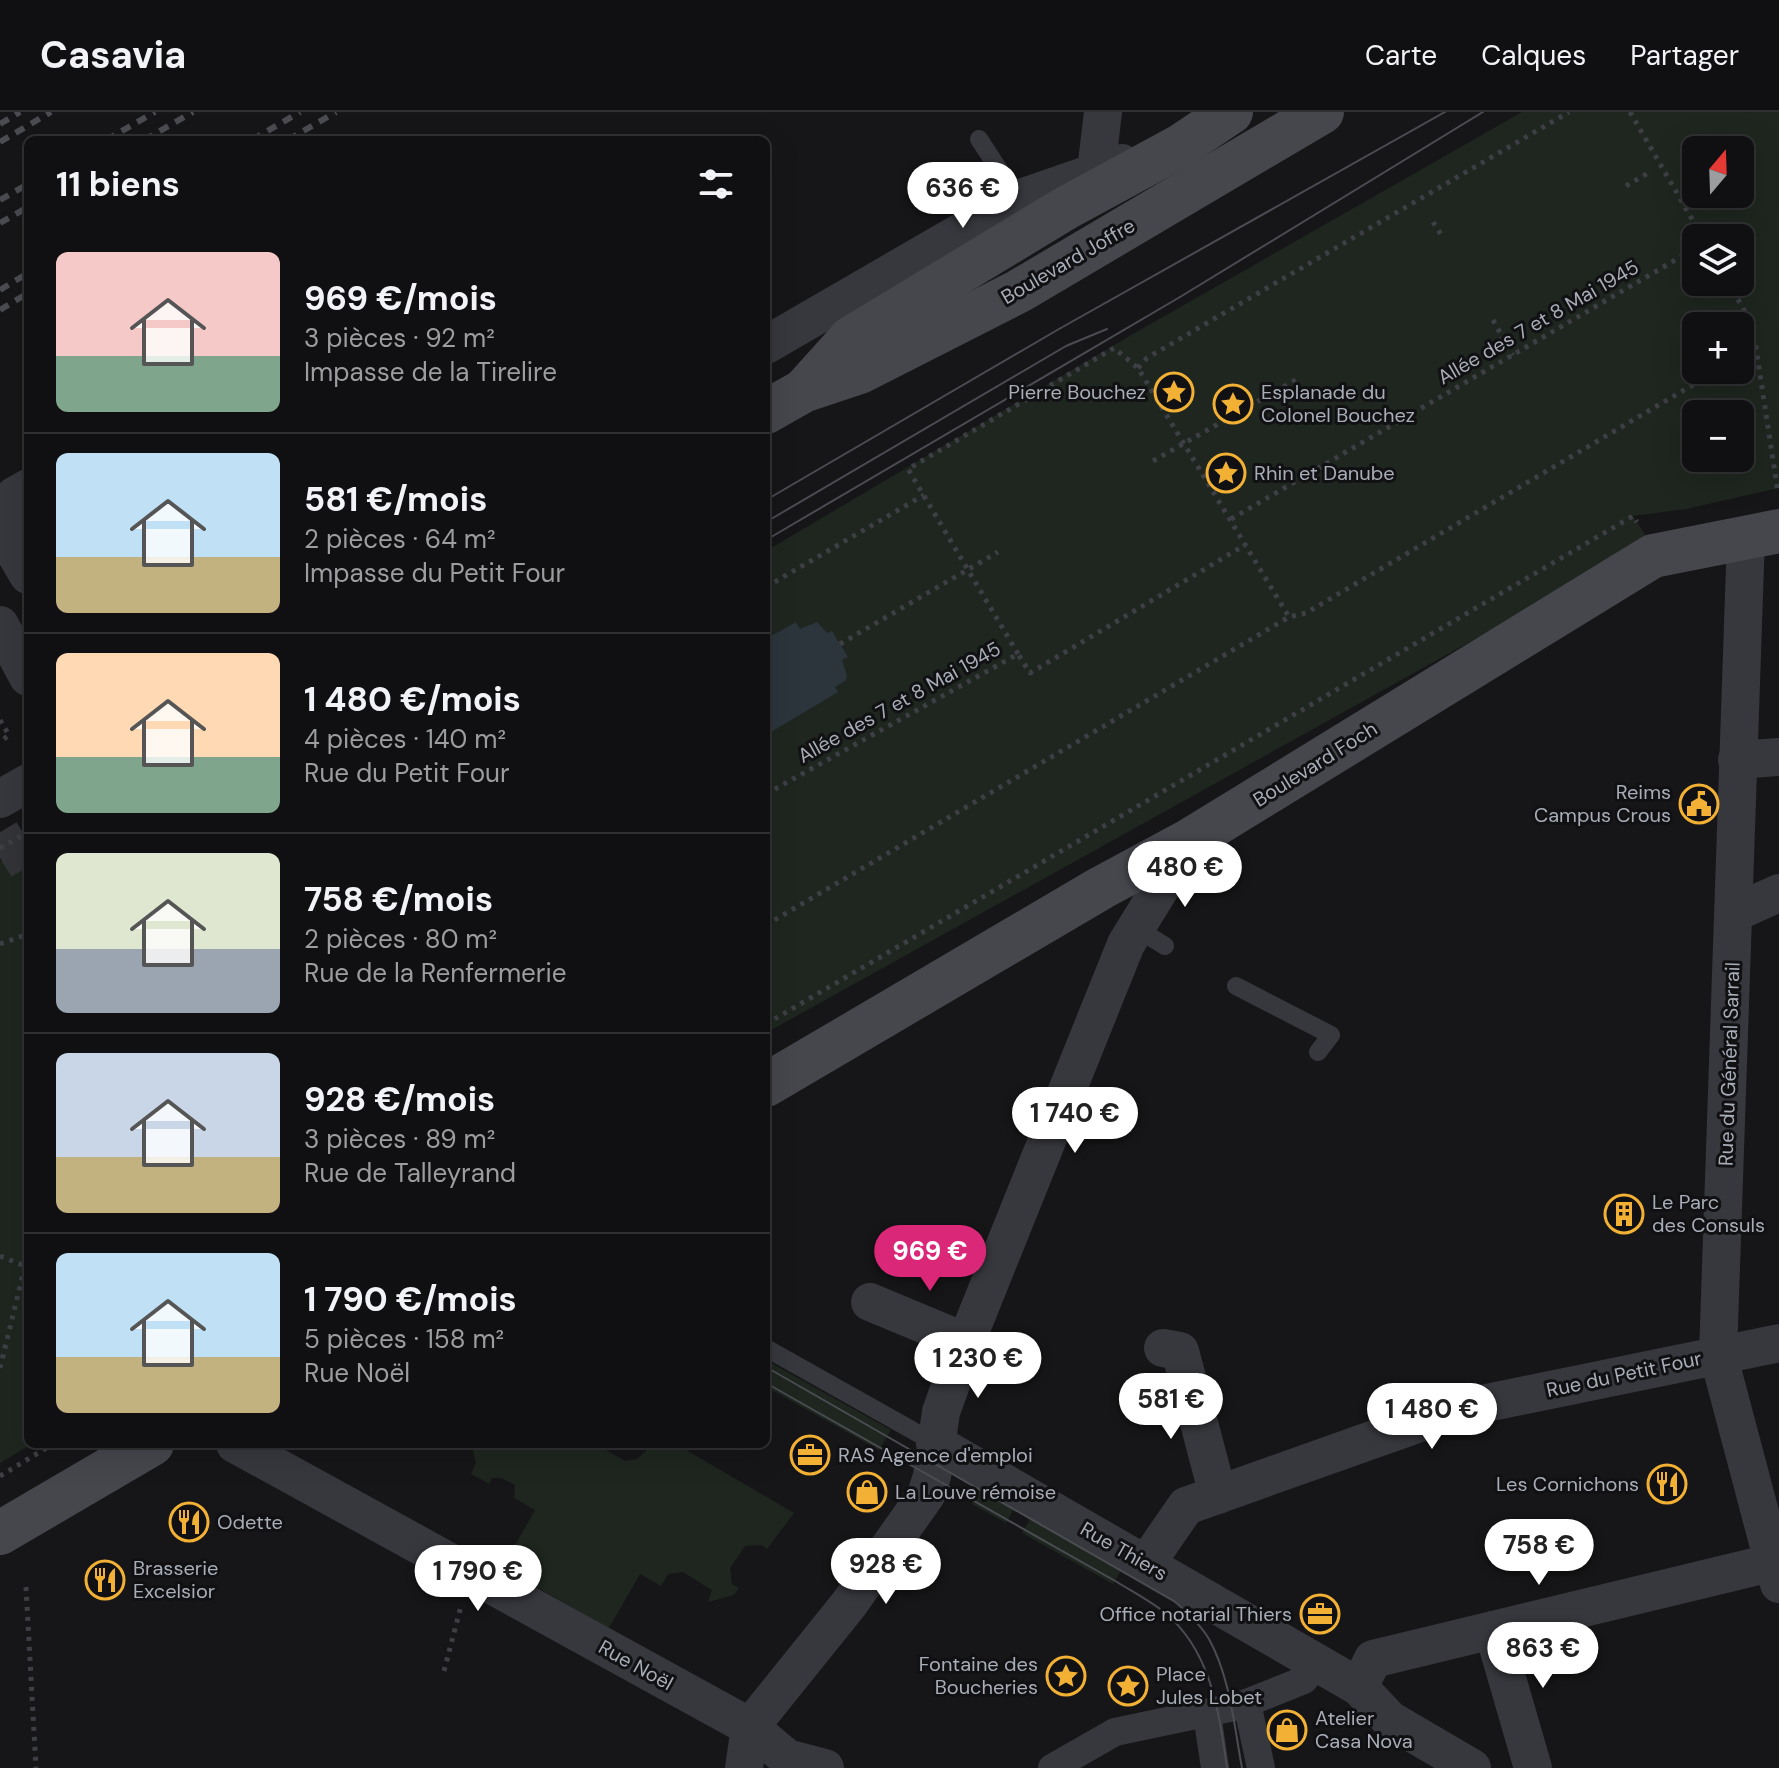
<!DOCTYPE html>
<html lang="fr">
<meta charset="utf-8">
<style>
body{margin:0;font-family:"DM Sans",sans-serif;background:#1e1e20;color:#f1f3f6;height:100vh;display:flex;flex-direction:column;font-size:30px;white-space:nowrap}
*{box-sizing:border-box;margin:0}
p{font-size:26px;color:#9c9d9f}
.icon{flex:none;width:44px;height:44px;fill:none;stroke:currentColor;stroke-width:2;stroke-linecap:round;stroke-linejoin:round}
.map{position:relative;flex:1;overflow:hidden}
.drawer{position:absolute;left:24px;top:24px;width:746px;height:1312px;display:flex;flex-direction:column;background:#101012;border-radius:12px;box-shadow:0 8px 32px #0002,0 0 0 2px #303032}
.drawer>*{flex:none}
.needle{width:52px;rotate:19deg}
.buttons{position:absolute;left:1682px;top:24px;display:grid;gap:16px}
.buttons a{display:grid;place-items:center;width:72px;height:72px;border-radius:12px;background:#101012;box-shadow:0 8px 32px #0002,0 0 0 2px #303032;font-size:40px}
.price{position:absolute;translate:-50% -68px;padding:0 18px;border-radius:28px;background:#fff;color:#222;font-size:26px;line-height:52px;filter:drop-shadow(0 2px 4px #0008)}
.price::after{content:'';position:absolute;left:50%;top:48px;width:24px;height:18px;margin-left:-12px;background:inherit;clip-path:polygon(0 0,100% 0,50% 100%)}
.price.current{background:#db2777;color:#fff}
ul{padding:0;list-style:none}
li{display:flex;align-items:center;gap:24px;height:200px;padding:0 32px}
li+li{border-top:2px solid #303032}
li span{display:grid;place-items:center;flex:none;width:224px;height:160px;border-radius:12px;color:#555}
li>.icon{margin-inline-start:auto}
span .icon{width:96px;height:96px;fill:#fffc;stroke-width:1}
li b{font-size:34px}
h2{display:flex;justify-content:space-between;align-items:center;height:96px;padding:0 32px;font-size:34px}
header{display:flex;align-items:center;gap:48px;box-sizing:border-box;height:112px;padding:0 40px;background:#101012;border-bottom:2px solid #303032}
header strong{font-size:38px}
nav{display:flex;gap:44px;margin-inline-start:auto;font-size:28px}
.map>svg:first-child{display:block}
.green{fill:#1e261f;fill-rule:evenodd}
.water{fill:#2c353c}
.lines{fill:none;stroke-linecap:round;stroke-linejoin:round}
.secondary-tunnel{stroke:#333438;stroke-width:44;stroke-dasharray:44 22;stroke-linecap:butt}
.path{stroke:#3d3f44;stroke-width:5;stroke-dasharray:4 6;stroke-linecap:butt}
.service{stroke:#37383d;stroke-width:18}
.pedestrian{stroke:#37383d;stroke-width:28}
.minor{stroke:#37383d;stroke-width:38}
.secondary{stroke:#45474d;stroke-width:44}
.tram{stroke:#4a4c52;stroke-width:2}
.rail{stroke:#4a4c52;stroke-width:6;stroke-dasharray:10 8;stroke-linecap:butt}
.labels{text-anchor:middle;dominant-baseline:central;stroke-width:6;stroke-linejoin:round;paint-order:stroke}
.street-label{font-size:20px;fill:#a8adb8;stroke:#111113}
.poi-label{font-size:20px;fill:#a8adb8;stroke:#111113;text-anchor:start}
</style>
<header>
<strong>Casavia</strong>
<nav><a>Carte</a><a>Calques</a><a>Partager</a></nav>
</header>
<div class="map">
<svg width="1779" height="1656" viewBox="0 0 1779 1656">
<rect width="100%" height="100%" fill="#161618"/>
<g class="green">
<path d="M1522,0H1779V376L1686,397L1633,404L1650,430L766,921V439L1133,222ZM1696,38H1740V82H1696ZM1696,126H1740V170H1696ZM1696,214H1740V258H1696ZM1696,302H1740V346H1696Z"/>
<polygon points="28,733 28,1332 32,1332 0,1351 0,749"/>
<polygon points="766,1248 891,1318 879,1338 766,1275"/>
<polygon points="471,1332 595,1332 625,1349 637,1347 653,1332 676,1332 794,1401 767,1437 762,1433 745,1434 730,1456 732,1472 739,1476 734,1483 708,1490 712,1478 683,1460 668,1462 661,1474 640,1462 609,1516 502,1456 535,1398 514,1386 515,1373 501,1366 492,1366 489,1372 471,1362 476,1351"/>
<polygon points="983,1372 1017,1391 1006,1411 972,1392"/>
<polygon points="1033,1402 1124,1453 1113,1472 1022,1421"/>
</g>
<polygon class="water" points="796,510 800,517 817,510 827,521 832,519 848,545 842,548 847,564 845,569 835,575 838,580 766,623 766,527"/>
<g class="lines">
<polyline class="secondary-tunnel" points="0,746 28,729"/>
<g class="path">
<polyline points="1630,0 1703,126"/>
<polyline points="1626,74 1648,61"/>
<polyline points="1433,110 1442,124"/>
<polyline points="1728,170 1748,205 1756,236 1778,381"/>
<polyline points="1493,208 1502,224 1501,229 1513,243"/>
<polyline points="1740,245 1756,236"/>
<polyline points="1138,256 1147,246 1569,0"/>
<polyline points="1153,349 1299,266"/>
<polyline points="1231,407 1696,136"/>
<polyline points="766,475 924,383"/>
<polyline points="840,532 998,440"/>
<polyline points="1018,542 908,357 1114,236 1138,256 1289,505"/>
<polyline points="0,608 9,623 0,630"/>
<polyline points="766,682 1018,542 1030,561 1245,433"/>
<polyline points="0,736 28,720"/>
<polyline points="766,813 1289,505 1306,501 1718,258"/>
<polyline points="0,832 28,822"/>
<polyline points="766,912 1633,404 1637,410"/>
<polyline points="0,1144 25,1154"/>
<polyline points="0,1256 25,1154"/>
<polyline points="0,1364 53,1332"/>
<polyline points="26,1475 36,1656"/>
<polyline points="444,1559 461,1494"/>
</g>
<g class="service">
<polyline points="979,27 1018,87"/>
<polyline points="1136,816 1165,834"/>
<polyline points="1236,874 1331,923 1318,940"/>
<polyline points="766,1236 935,1331"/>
</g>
<g class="pedestrian">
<polyline points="1247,1591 1261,1656"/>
<polyline points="1207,1602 1215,1656"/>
<polyline points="1052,1656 1115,1620 1239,1594 1304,1568 1312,1557"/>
</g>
<g class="minor">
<polyline points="1096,59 1103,0"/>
<polyline points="766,233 1018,87 1122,51"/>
<polyline points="28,376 14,384 2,402 7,427 28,463"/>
<polyline points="1746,425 1718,1242 1779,1472"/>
<polyline points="0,513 28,565"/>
<polyline points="1737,648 1779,645"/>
<polyline points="0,687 28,671"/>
<polyline points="1734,801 1779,781"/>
<polyline points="870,1190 966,1230"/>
<polyline points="1163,1236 1180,1239 1218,1383"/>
<polyline points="935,1331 1359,1575 1390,1608 1472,1656"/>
<polyline points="235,1332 750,1615 787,1646 825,1656"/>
<polyline points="1146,1452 1186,1394 1462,1296 1779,1231"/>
<polyline points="1493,1518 1533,1656"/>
<polyline points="1359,1575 1373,1547 1779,1449"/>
<polyline points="744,1656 750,1615 849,1492 926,1383 932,1364 941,1300 966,1230 1126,832 1190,728"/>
</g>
<g class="secondary">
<polyline points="806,276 851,226 1066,96 1182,33 1231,0"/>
<polyline points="766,300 803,279 860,260 1019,179 1322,0"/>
<polyline points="766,973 1101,776 1190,728 1653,444 1779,419"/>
<polyline points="0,1421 152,1332"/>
</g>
<g class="tram">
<polyline points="766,388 1059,217 1445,0"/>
<polyline points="766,410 1066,234 1107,217"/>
<polyline points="766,428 1180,185 1483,0"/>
<path d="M766,1255L1174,1489C1187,1500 1200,1512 1209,1527C1230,1565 1234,1613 1242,1656"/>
<path d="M766,1271L1117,1470C1133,1480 1150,1489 1164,1500C1211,1538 1219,1600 1227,1656"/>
</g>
<g class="rail">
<polyline points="0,12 20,0"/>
<polyline points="106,28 155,0"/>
<polyline points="144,28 193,0"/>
<polyline points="252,28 300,0"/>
<polyline points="288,28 336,0"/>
<polyline points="0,30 51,0"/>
<polyline points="0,88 28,72"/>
<polyline points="0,111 28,95"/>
<polyline points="0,178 28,161"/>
<polyline points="0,198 28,181"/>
</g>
</g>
<defs>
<symbol id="sight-ring" viewBox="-11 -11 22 22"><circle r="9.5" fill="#111113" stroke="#f2b134" stroke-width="1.5"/><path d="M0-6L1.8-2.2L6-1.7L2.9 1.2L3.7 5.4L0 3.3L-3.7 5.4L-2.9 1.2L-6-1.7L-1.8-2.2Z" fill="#f2b134"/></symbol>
<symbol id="civic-ring" viewBox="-11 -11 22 22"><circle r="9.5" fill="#111113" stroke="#f2b134" stroke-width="1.5"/><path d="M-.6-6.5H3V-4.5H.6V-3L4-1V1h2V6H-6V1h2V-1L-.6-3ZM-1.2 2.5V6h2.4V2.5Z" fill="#f2b134"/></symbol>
<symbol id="building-ring" viewBox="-11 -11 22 22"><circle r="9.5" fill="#111113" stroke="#f2b134" stroke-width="1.5"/><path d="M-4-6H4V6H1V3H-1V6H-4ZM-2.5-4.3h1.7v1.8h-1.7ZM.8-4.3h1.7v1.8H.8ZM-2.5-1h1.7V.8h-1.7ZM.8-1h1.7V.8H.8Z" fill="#f2b134"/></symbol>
<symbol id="office-ring" viewBox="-11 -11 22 22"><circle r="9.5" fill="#111113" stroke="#f2b134" stroke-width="1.5"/><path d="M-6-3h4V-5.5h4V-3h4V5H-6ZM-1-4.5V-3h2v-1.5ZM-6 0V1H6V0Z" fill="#f2b134"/></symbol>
<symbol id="restaurant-ring" viewBox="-11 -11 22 22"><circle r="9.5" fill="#111113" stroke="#f2b134" stroke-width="1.5"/><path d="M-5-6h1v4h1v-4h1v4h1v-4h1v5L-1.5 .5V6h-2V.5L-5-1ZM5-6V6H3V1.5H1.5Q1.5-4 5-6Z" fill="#f2b134"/></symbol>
<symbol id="shop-ring" viewBox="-11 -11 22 22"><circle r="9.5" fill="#111113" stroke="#f2b134" stroke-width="1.5"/><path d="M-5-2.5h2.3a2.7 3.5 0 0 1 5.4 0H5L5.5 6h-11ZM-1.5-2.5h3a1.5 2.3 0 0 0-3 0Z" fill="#f2b134"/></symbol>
</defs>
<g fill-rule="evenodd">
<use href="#sight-ring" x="1152" y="258" width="44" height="44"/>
<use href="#sight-ring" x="1211" y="270" width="44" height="44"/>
<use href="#sight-ring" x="1204" y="339" width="44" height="44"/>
<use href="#civic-ring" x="1677" y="670" width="44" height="44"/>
<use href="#building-ring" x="1602" y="1080" width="44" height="44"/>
<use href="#office-ring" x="788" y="1321" width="44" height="44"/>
<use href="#restaurant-ring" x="1645" y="1350" width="44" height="44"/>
<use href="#shop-ring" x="845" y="1358" width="44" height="44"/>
<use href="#restaurant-ring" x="167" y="1388" width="44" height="44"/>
<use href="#restaurant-ring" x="83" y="1446" width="44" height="44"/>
<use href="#office-ring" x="1298" y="1480" width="44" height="44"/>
<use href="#sight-ring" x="1044" y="1542" width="44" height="44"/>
<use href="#sight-ring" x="1106" y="1552" width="44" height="44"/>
<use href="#shop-ring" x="1265" y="1596" width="44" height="44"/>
</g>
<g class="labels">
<g class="street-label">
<text transform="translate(1068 149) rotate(-30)">Boulevard Joffre</text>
<text transform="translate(1538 210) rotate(-30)">Allée des 7 et 8 Mai 1945</text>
<text transform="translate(899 590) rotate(-29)">Allée des 7 et 8 Mai 1945</text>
<text transform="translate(1315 652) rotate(-32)">Boulevard Foch</text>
<text transform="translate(1729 952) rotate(-88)">Rue du Général Sarrail</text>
<text transform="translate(1624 1262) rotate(-12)">Rue du Petit Four</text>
<text transform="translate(1124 1439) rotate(30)">Rue Thiers</text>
<text transform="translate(636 1553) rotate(29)">Rue Noël</text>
</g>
<g class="poi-label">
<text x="1146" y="280" text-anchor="end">Pierre Bouchez</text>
<text x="1261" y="280">Esplanade du<tspan x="1261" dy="23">Colonel Bouchez</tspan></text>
<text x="1254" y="361">Rhin et Danube</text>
<text x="1671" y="680" text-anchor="end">Reims<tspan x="1671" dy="23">Campus Crous</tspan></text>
<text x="1652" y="1090">Le Parc<tspan x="1652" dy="23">des Consuls</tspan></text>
<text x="838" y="1343">RAS Agence d'emploi</text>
<text x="1639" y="1372" text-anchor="end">Les Cornichons</text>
<text x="895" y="1380">La Louve rémoise</text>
<text x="217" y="1410">Odette</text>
<text x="133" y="1456">Brasserie<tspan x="133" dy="23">Excelsior</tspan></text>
<text x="1292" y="1502" text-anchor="end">Office notarial Thiers</text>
<text x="1038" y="1552" text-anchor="end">Fontaine des<tspan x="1038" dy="23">Boucheries</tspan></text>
<text x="1156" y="1562">Place<tspan x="1156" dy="23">Jules Lobet</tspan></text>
<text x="1315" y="1606">Atelier<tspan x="1315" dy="23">Casa Nova</tspan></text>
</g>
</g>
</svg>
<div class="buttons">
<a><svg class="needle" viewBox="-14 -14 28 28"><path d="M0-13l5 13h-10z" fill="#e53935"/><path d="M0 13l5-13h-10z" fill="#9c9d9f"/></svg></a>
<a><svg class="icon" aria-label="layers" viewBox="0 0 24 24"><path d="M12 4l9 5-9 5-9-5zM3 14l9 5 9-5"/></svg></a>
<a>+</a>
<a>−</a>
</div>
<b class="price" style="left:963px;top:118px">636 €</b>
<b class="price" style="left:1185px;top:797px">480 €</b>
<b class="price" style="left:1075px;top:1043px">1 740 €</b>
<b class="price current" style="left:930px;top:1181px">969 €</b>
<b class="price" style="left:978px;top:1288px">1 230 €</b>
<b class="price" style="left:1171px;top:1329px">581 €</b>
<b class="price" style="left:1432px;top:1339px">1 480 €</b>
<b class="price" style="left:1539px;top:1475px">758 €</b>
<b class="price" style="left:886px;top:1494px">928 €</b>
<b class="price" style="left:478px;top:1501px">1 790 €</b>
<b class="price" style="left:1543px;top:1578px">863 €</b>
<section class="drawer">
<h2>11 biens<svg class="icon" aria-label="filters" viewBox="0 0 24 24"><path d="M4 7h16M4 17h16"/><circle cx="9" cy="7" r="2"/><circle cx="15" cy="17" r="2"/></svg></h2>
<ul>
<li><span style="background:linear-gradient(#f6c9c9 65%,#7fa58c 0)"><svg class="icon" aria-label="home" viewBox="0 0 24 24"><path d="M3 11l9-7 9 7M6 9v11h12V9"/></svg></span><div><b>969 €/mois</b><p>3 pièces · 92 m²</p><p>Impasse de la Tirelire</p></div></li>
<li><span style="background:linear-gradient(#bfe0f5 65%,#c2b280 0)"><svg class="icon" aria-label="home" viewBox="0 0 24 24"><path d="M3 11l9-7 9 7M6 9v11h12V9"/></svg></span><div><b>581 €/mois</b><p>2 pièces · 64 m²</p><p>Impasse du Petit Four</p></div></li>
<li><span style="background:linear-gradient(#ffd9b3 65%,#7fa58c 0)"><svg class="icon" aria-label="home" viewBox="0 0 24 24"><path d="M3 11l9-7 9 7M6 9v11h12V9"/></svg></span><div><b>1 480 €/mois</b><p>4 pièces · 140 m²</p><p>Rue du Petit Four</p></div></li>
<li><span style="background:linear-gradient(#dfe7d0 60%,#9aa5b1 0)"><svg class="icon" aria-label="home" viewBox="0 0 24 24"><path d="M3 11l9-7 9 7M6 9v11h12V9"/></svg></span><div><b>758 €/mois</b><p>2 pièces · 80 m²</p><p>Rue de la Renfermerie</p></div></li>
<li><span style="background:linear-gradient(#c9d6e8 65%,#c2b280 0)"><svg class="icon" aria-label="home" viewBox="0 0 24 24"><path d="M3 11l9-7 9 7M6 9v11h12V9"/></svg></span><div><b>928 €/mois</b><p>3 pièces · 89 m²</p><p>Rue de Talleyrand</p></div></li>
<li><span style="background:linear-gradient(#bfe0f5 65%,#c2b280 0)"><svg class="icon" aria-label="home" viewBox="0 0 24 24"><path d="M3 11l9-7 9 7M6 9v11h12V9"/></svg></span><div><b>1 790 €/mois</b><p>5 pièces · 158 m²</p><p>Rue Noël</p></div></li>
</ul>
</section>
</div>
